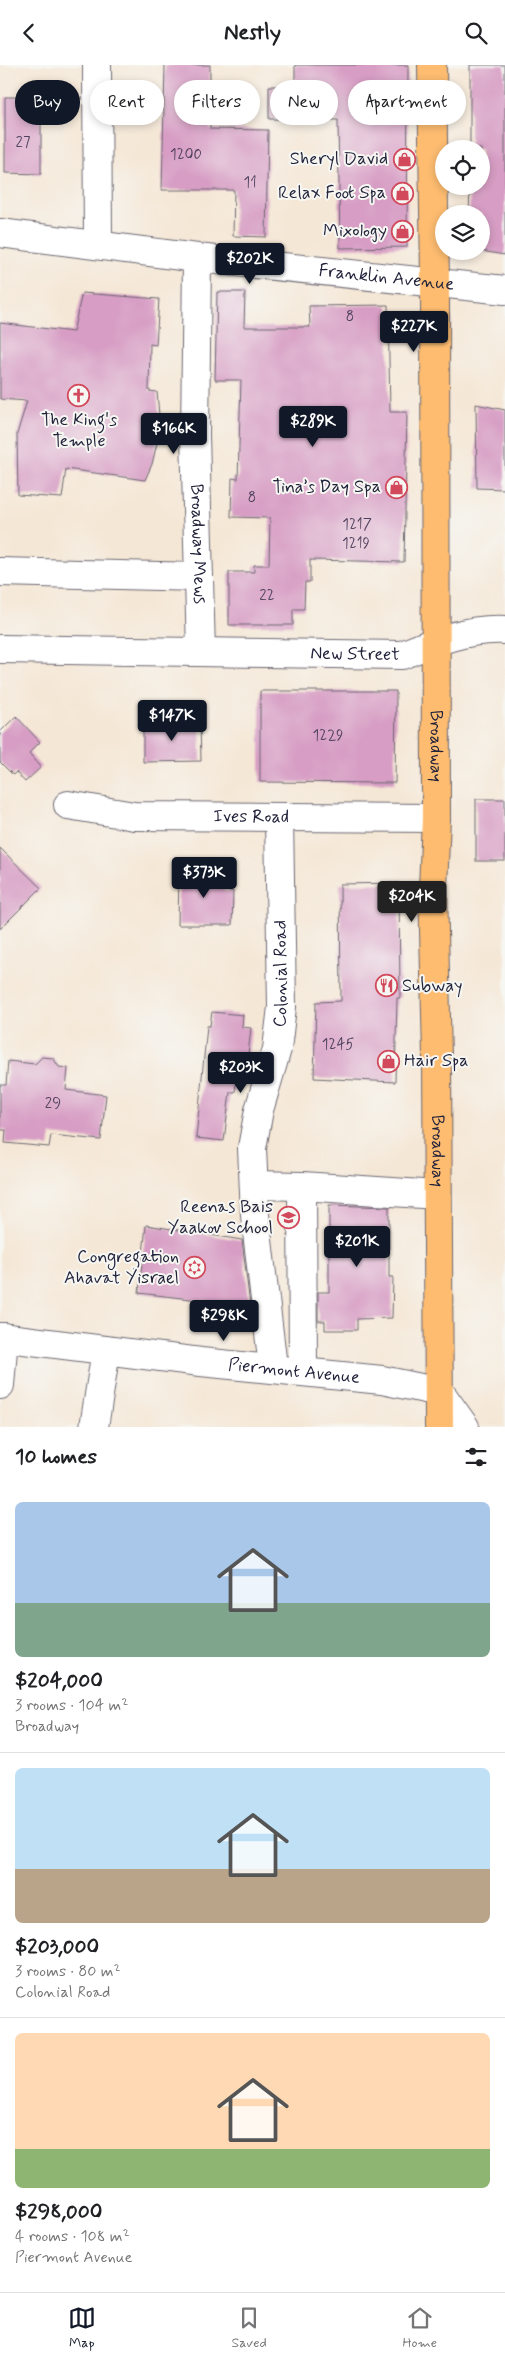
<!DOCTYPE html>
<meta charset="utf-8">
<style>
body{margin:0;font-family:Mynerve,sans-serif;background:#f2f2f2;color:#202124;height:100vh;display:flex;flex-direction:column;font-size:19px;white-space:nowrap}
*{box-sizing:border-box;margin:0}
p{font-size:16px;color:#757577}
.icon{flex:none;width:28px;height:28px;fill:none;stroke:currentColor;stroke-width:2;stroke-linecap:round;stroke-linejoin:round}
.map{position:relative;height:1362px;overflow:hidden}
.sheet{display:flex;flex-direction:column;background:#fff;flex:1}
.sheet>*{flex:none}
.hud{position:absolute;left:15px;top:15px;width:475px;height:45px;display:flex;gap:10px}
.buttons{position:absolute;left:435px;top:75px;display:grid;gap:10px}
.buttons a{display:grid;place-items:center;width:55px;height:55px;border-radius:50%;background:#fff;box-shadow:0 2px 8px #0003;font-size:25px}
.price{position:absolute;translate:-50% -42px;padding:0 11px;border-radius:5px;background:#111827;color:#fff;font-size:16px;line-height:32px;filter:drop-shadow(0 1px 2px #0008)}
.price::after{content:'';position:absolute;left:50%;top:30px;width:15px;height:11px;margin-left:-8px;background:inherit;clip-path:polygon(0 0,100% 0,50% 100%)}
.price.selected{background:#222;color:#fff}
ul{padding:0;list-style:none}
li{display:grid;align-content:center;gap:10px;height:265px;padding:0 15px}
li+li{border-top:1px solid #e0e0e0}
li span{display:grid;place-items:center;height:155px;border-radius:8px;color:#555}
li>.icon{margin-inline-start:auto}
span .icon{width:90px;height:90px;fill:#fffc;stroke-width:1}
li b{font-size:21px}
h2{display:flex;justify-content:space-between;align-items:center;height:60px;padding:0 15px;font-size:21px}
.pill{padding:0 18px;border-radius:22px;background:#fff;box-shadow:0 2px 8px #0003;font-size:18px;line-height:45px}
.pill.selected{background:#111827;color:#fff}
header{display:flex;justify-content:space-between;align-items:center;height:65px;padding:0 15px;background:#fff;font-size:22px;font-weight:700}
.dock{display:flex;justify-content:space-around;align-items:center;height:70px;border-top:1px solid #e0e0e0;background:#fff;font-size:14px;color:#757577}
.dock a{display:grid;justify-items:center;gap:2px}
.dock .selected{color:#111827}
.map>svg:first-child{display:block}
.building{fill:#d79dc4}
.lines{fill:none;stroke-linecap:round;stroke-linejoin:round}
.minor-casing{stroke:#6c6771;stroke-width:30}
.major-casing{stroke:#6c6771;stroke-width:30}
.minor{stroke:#fff;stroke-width:28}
.major{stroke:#fdbc6f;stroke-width:28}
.labels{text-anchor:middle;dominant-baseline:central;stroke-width:4;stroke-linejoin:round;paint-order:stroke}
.number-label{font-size:15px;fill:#4f415d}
.poi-label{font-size:18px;fill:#22223b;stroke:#f6f6f2;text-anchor:end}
.street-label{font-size:18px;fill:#22223b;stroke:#f6f6f2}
</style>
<header><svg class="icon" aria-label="back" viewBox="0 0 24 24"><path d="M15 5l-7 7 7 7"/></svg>Nestly<svg class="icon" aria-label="search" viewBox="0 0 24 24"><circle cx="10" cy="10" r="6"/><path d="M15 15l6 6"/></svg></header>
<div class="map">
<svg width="505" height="1362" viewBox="0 0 505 1362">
<rect width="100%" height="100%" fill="#f6f6f2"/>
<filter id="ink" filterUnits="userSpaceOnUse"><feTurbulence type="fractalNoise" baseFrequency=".02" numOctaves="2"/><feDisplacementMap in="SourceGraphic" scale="10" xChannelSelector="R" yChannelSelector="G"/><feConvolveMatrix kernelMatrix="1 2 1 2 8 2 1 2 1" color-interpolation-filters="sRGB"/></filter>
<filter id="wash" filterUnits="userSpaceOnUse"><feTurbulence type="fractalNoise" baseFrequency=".0096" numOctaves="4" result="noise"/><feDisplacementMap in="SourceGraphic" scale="20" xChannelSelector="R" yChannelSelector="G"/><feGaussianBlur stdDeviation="1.12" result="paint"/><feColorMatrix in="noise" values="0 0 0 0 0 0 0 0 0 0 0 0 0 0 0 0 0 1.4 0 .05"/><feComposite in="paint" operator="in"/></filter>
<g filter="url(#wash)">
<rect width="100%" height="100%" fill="#f5e7d6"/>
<g id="blocks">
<g class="building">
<polygon points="165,0 210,0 210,64 268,65 266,172 233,171 234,125 162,125"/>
<polygon points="295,0 408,0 407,182 340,183 338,55 269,54 269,21 295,21"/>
<polygon points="470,0 505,0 505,190 481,186 481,149 469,149 470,121 481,121 481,84 470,84"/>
<polygon points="5,32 41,32 41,109 5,108"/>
<polygon points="217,227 245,227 244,262 310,262 309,241 388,240 390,347 407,347 404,497 310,495 310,517 305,517 304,544 293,544 293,560 229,560 229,507 254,507 254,500 269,500 270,453 231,452 232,413 238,414 241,315 215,315"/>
<polygon points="82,228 159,234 156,280 150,279 149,326 157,327 159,350 157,378 152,399 145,415 66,404 62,433 18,430 17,369 27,336 0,334 0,258 73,267"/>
<polygon points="476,339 505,345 505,424 477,423"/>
<polygon points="260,626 396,626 395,718 260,717"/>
<polygon points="16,651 40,677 29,688 41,702 25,717 16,707 13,710 0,697 0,667"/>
<polygon points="200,657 201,696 143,697 143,658"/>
<rect x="476" y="734" width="29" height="62"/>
<polygon points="0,783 41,823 0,864"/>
<polygon points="179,805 225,806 224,826 233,826 232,860 178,860"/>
<polygon points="399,818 400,933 397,933 395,1017 314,1013 316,937 341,936 340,819"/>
<polygon points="212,947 243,950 242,962 251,963 246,1008 237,1008 235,1027 230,1027 224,1076 196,1073 207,961 210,961"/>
<polygon points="42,992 53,993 59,1002 68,1003 66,1025 106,1030 101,1075 51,1070 49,1082 5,1078 6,1065 0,1065 0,1020 6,1020 8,996 35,999"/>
<polygon points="329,1140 389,1142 389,1212 393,1212 392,1253 357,1254 357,1265 325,1265 325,1256 318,1256 318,1227 329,1227"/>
<polygon points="146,1160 242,1175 250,1241 139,1228"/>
</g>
</g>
</g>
<g filter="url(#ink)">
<use href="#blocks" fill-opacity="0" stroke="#6c6771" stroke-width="1"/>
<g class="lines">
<defs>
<g id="minor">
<polyline points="97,0 98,179"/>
<path id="s1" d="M0,168L197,193L505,225"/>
<path id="s2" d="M197,193L195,370L201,586"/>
<polyline points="0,507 199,512"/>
<path id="s3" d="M0,584L402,590C435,576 469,563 505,565"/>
<path id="s4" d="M68,740L134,751L436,753"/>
<polyline points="254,1120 302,1121 437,1130"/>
<polyline points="302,1121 303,1306"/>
<path id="s5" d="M0,1272L201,1297L382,1315L440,1327L465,1362"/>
<path id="s6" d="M273,1302L255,1150L252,1083L259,1045L277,984L282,942L279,752"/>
<polyline points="0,1320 4,1272"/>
<polyline points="94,1362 106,1285"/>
</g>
<g id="major">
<path id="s7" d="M432,0L435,217L436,753L433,823L437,992L439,1362"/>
</g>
</defs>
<use href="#minor" class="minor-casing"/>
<use href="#major" class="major-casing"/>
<use href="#minor" class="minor"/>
<use href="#major" class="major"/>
</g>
</g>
<defs>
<symbol id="shop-ring" viewBox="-11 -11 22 22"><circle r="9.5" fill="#f6f6f2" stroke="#d1495b" stroke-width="1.5"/><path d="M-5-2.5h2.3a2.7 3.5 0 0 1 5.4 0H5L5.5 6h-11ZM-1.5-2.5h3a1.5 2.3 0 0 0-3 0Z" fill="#d1495b"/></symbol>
<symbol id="church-ring" viewBox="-11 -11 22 22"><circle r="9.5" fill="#f6f6f2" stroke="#d1495b" stroke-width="1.5"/><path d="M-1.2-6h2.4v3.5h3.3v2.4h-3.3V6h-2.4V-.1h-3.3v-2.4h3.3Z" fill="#d1495b"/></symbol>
<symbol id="restaurant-ring" viewBox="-11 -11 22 22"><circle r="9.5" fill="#f6f6f2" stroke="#d1495b" stroke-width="1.5"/><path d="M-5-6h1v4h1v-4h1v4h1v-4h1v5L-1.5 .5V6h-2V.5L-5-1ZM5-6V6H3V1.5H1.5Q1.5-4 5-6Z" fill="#d1495b"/></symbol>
<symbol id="school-ring" viewBox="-11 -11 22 22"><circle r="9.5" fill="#f6f6f2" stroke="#d1495b" stroke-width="1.5"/><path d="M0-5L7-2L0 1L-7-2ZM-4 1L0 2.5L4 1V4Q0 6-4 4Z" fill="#d1495b"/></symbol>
<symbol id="synagogue-ring" viewBox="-11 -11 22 22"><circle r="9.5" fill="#f6f6f2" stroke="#d1495b" stroke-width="1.5"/><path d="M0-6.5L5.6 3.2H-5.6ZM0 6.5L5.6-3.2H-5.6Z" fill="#d1495b"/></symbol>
</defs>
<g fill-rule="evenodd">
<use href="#shop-ring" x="392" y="82" width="25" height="25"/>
<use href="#shop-ring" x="390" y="116" width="25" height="25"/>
<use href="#shop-ring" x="390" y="154" width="25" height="25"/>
<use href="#church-ring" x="66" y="318" width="25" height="25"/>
<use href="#shop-ring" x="384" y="410" width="25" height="25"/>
<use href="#restaurant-ring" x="374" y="908" width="25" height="25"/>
<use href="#shop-ring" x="376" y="984" width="25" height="25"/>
<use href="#school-ring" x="276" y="1140" width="25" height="25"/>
<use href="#synagogue-ring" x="182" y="1190" width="25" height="25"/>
</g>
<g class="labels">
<g class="number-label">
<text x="23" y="78">27</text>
<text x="186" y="90">1200</text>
<text x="250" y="118">11</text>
<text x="350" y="252">8</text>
<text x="252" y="433">8</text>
<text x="357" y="460">1217</text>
<text x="356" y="479">1219</text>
<text x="267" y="531">22</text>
<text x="328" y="671">1229</text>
<text x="338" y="980">1245</text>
<text x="53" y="1039">29</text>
</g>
<g class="poi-label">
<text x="388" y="94">Sheryl David</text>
<text x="386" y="128">Relax Foot Spa</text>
<text x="387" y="166">Mixology</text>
<text x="79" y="355" text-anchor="middle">The King's<tspan x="79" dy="21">Temple</tspan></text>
<text x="381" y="422">Tina’s Day Spa</text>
<text x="402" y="921" text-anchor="start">Subway</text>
<text x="404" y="996" text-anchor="start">Hair Spa</text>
<text x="273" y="1142">Reenas Bais<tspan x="273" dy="21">Yaakov School</tspan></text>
<text x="179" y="1192">Congregation<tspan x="179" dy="21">Ahavat Yisrael</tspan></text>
</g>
<g class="street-label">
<text stroke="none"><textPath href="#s1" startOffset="389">Franklin Avenue</textPath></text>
<text stroke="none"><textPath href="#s2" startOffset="286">Broadway Mews</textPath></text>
<text stroke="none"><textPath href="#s3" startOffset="355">New Street</textPath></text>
<text stroke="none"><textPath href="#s7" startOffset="681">Broadway</textPath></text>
<text stroke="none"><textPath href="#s4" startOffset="184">Ives Road</textPath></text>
<text stroke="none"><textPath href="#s6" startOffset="398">Colonial Road</textPath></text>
<text stroke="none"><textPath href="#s7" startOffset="1086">Broadway</textPath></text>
<text stroke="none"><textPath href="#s5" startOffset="296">Piermont Avenue</textPath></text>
</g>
</g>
</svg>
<div class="buttons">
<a><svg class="icon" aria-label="locate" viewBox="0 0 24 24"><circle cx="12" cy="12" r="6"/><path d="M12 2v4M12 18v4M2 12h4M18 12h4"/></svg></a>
<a><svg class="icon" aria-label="layers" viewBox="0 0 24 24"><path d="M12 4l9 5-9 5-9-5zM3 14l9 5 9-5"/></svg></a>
</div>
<b class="price" style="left:250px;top:220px">$202K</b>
<b class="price" style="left:414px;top:288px">$227K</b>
<b class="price" style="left:313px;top:383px">$289K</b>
<b class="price" style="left:174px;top:390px">$166K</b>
<b class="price" style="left:172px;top:677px">$147K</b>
<b class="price" style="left:204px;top:834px">$373K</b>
<b class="price selected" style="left:412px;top:858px">$204K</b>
<b class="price" style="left:241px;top:1029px">$203K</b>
<b class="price" style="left:357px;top:1203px">$201K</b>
<b class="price" style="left:224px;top:1277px">$298K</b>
<div class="hud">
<a class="pill selected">Buy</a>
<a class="pill">Rent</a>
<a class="pill">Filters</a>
<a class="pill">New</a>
<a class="pill">Apartment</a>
</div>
</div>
<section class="sheet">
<h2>10 homes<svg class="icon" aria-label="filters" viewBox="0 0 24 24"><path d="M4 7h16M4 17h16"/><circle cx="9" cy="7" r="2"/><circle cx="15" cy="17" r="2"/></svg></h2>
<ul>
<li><span style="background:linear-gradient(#a9c7e8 65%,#7fa58c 0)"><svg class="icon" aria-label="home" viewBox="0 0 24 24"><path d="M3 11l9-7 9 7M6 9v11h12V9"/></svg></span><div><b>$204,000</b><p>3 rooms · 104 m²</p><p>Broadway</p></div></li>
<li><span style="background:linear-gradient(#bfe0f5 65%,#b9a48a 0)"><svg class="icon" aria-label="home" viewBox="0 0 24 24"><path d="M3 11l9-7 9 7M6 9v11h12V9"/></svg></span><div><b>$203,000</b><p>3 rooms · 80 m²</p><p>Colonial Road</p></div></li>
<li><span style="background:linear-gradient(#ffd9b3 75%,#8fb573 0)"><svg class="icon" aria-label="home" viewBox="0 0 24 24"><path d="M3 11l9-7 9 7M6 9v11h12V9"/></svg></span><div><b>$298,000</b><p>4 rooms · 108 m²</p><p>Piermont Avenue</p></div></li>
</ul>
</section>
<nav class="dock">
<a class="selected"><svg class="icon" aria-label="map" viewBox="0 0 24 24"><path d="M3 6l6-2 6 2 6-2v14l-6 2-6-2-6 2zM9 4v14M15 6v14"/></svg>Map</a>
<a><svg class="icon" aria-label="saved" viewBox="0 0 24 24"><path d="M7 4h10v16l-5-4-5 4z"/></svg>Saved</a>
<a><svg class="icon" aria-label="home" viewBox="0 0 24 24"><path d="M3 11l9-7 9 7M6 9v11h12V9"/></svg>Home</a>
</nav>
